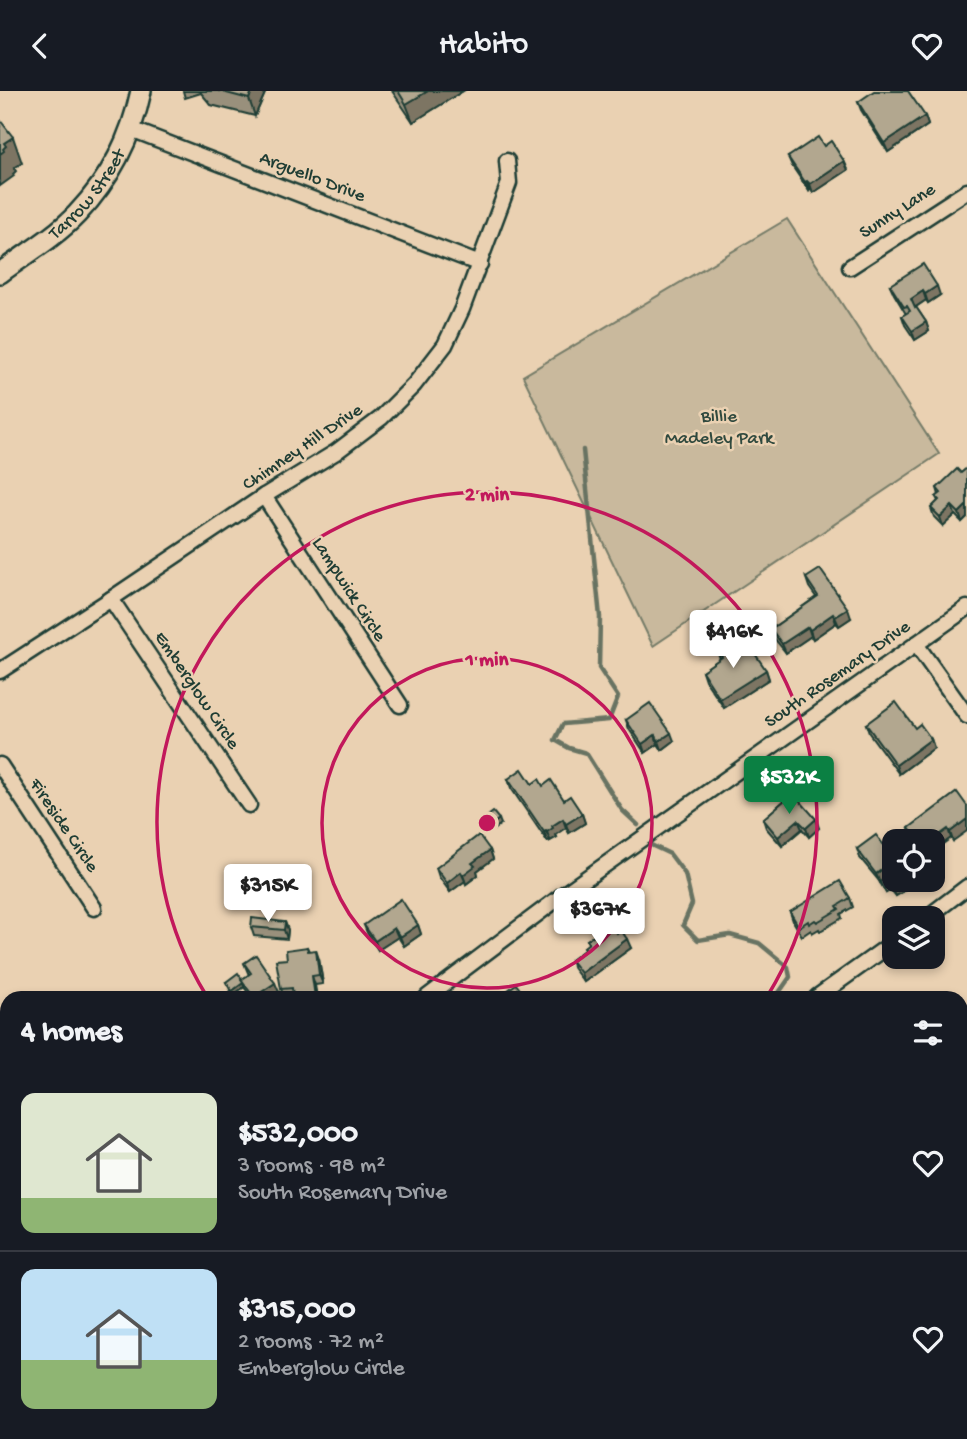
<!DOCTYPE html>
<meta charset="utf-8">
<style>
body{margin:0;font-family:"Gochi Hand",sans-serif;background:#20242c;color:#f1f3f6;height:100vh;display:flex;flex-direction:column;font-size:26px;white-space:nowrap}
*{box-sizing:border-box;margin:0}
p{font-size:23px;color:#9ea1a6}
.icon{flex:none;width:38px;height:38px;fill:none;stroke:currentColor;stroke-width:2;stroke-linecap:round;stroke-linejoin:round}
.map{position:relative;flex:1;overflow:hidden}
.details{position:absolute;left:0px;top:900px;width:968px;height:450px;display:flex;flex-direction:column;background:#171b24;border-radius:21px 21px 0 0;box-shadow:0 4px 10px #0003}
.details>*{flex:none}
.buttons{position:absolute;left:882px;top:738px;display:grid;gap:14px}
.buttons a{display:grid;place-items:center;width:63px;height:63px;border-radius:14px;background:#171b24;box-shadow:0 4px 10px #0003;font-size:35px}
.price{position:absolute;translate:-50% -60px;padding:0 16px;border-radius:7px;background:#fff;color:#222;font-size:23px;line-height:46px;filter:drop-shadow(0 2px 4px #0008)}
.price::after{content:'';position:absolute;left:50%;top:42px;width:21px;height:16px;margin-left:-10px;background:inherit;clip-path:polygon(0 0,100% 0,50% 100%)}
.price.active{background:#0b8043;color:#fff}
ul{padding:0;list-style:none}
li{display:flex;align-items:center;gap:21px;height:175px;padding:0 21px}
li+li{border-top:2px solid #363941}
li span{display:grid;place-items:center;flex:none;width:196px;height:140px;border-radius:14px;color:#555}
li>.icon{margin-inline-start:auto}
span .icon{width:84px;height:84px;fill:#fffc;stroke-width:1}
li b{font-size:30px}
h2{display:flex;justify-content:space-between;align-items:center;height:84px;padding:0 21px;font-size:30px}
header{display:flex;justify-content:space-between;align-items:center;height:91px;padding:0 21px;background:#171b24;font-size:32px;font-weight:600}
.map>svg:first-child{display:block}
.park{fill:#c9b99d;stroke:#747b68;stroke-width:2}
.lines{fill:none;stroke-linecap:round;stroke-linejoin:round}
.stream{stroke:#687362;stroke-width:4.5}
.minor-casing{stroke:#1f3d34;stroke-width:19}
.secondary-casing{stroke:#1f3d34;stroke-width:24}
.minor{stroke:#ead1b2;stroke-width:14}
.secondary{stroke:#ead1b2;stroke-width:19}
.wall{fill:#99907b;stroke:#1f3d34;stroke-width:2}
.shaded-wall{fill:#7d7564;stroke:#1f3d34;stroke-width:2}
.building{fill:#b2a78f;stroke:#1f3d34;stroke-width:2}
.ring{fill:none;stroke:#c2185b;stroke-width:3.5}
.labels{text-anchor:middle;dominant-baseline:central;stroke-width:5;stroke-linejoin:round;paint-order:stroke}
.street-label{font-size:19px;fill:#1f3d34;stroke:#ead1b2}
.park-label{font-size:19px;fill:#30493e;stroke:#ead1b2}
.centre{fill:#c2185b;stroke:#ead1b2;stroke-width:3.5}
.ring-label{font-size:21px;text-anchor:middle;font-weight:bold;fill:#c2185b;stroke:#ead1b2;stroke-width:5;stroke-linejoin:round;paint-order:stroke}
</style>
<header><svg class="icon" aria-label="back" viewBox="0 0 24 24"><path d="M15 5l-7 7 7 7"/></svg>Habito<svg class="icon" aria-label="heart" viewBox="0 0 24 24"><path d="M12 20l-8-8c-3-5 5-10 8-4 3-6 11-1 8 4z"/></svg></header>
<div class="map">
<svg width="967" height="1348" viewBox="0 0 967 1348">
<rect width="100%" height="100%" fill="#ead1b2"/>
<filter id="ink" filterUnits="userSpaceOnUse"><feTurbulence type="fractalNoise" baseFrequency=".0143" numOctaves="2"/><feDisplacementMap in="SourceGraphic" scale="14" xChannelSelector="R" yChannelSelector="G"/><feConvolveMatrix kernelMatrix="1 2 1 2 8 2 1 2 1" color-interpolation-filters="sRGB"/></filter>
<g filter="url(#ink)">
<polygon class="park" points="787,128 939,363 653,555 523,285"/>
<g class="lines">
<g class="stream">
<polyline points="583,359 600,526 599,577 618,606 609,629 563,633 555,649 569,657 586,662 622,719 638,734"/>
<polyline points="651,754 670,763 685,783 692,813 683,834 698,849 730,844 759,852 788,876 790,886 776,906"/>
<polyline points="961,1160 963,1154 967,1151"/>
<polyline points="775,1342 776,1348"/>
</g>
<defs>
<g id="minor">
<polyline points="131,38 480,173"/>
<polyline points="850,176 967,100"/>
<polyline points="264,405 400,614"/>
<polyline points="111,508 249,714"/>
<polyline points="916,553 967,625"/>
<polyline points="0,580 111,508 264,405 336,361 381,327 414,294 445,254 462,218 509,92 507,70"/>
<polyline points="0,674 94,817"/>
<polyline points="925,828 967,796"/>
<polyline points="427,906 564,803 967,517"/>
<polyline points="817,906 894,851"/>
<polyline points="0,1252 7,1248"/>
<polyline points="351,1348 353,1342"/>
</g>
<g id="secondary">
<path id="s1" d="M0,182C26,163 55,146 77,123C111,87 131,48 141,0"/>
</g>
</defs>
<use href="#minor" class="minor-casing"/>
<use href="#secondary" class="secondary-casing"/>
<use href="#minor" class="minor"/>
<use href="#secondary" class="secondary"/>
</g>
<g class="wall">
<polygon points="183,0 266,0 255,25 211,14 201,2 185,7"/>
<polygon points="392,0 463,0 413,31"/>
<polygon points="858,11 925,25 928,34 888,61 861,19"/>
<polygon points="824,55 844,70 848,79 813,102 810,98 809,100 792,75 788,66"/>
<polygon points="890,194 940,204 928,212 926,209 916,216 926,231 929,240 915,249 905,234 902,225 906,223 894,203"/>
<polygon points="967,377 967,426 962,431 955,424 943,435 934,426 931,417 938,410 936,406 939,404 937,397 961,382"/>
<polygon points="806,487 851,527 839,535 836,532 813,548 811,545 786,562 774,547 771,538 816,506 809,496"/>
<polygon points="717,559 739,565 766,579 769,588 724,617 705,589 702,580 720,568"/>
<polygon points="626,629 674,650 662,659 658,653 645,662 629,638"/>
<polygon points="866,633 915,637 931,648 934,657 899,683 869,642"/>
<polygon points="508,688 543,695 564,709 582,723 585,732 569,742 566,737 556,744 557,746 550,750 550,749 547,750 511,697"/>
<polygon points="793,702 819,737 809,746 802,738 782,755 766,737 763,728"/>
<polygon points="967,715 953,750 951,747 933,751 917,751 913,745 909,737"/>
<polygon points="857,758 894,781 889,784 894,791 897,789 908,789 903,795 898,790 904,800 896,805 891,799 886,802 880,791 860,767"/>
<polygon points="490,759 493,768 477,780 478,784 466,793 465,790 450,801 439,786 436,777"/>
<polygon points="850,807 853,816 841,823 842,827 820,840 819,838 812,842 811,839 802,845 793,830 790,821"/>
<polygon points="285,831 288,839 287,848 254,845 251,836"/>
<polygon points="364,834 418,834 421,843 404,855 398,846 378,859 367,842"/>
<polygon points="606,840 617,842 631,857 584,891 574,878 571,869 585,858 584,856 588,853 587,849"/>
<polygon points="307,856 309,860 319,868 323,893 315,894 293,906 284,906 281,898 287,868"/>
<polygon points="244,872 279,901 270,906 251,906 244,896 233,904 226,891 242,888 249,884"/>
<polygon points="967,936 967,962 961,951 961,940"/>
<polygon points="0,1097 4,1099 7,1098 7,1142 0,1131"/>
<polygon points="173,1342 223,1342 224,1346 222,1348 177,1348 174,1345"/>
<polygon points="558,1342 589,1342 591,1347 573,1348 570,1343 561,1348"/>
</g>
<g class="shaded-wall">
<polygon points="252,0 266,0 255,25 249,8"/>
<polygon points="428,0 463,0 413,31 406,13"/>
<polygon points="925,25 928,34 888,61 884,52"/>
<polygon points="13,46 22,72 14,77 16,80 13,83 14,85 0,95 0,63 4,52"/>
<polygon points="844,70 848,79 813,102 810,93"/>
<polygon points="807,90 810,98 809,100 805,91"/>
<polygon points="937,195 940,204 928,212 925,203"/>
<polygon points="923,200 926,209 914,217 911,208"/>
<polygon points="926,231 929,240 915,249 912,240"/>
<polygon points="967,414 967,426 962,431 959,422"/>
<polygon points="952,415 955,424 943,435 940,426"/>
<polygon points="848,518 851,527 839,535 835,526"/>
<polygon points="833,523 836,532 813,548 810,539"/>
<polygon points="808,536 811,545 786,562 782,553"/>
<polygon points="766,579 769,588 724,617 720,608"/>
<polygon points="671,642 674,650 662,659 659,650"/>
<polygon points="655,644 658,653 645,662 642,653"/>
<polygon points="931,648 934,657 899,683 896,674"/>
<polygon points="582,723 585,732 569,742 566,733"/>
<polygon points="499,728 501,733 492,740 490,735"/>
<polygon points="563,728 566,737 556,744 557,746 550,750 547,741 552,735"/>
<polygon points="816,728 819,737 809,746 806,737"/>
<polygon points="967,728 967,740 953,750 950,741"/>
<polygon points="798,729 802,738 782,755 778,746"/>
<polygon points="948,738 951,747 933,760 933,751 930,751"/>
<polygon points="546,740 550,749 547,750 544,741"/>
<polygon points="490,759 493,768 477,780 478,784 466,793 463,784 472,772"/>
<polygon points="894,769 894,781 880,792 876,783"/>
<polygon points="461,781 465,790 450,801 447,792"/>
<polygon points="902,789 908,789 908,790 903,795 901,790"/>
<polygon points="890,794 891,799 886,802 884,798"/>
<polygon points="902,795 904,800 896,805 894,801"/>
<polygon points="285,831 288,839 287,848 284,839"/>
<polygon points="418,834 421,843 404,855 400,846"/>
<polygon points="394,837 398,846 378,859 375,850"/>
<polygon points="627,848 631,857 584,891 581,882"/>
<polygon points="316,859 319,868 323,893 319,884"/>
<polygon points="312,885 315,894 317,906 315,906"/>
<polygon points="243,892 244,896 233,904 232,900"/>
<polygon points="275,892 279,901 270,906 254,906"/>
<polygon points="522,901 524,905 522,906 515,906"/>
<polygon points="967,949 967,961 963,951"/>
<polygon points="55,1342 72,1342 63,1348 46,1348"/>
<polygon points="211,1342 223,1342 224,1346 222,1348 213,1348"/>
<polygon points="535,1342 545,1342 537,1347"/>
<polygon points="559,1342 569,1342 570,1343 561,1348"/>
<polygon points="573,1342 589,1342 591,1347 575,1348"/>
</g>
<g class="building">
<polygon points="219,0 252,0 249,8"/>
<polygon points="398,0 428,0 406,13"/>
<polygon points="874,0 908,0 925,25 884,52 858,11"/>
<polygon points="0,29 13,46 4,52 6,55 3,58 4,60 0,63"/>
<polygon points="818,46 824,55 831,50 844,70 810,93 807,90 805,91 788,66"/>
<polygon points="923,173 937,195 925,203 923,200 911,208 915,217 916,216 926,231 912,240 902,225 910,220 907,215 904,216 890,194"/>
<polygon points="967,377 967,414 959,422 952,415 940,426 931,417 939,409 936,406 941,402 937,397 957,378 961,382"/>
<polygon points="820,478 848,518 835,526 833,523 810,539 808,536 782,553 771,538 818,505 806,487"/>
<polygon points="729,551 739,565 751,557 766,579 720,608 702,580 722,566 717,559"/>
<polygon points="896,611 915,637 920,633 931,648 896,674 866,633"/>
<polygon points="650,612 671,642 659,650 655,644 642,653 626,629"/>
<polygon points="522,678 532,693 539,688 543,695 551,689 564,709 570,705 582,723 566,733 563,728 552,735 553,737 547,741 546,740 544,741 508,688"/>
<polygon points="957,701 967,715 967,728 950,741 948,738 930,751 920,751 909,737"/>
<polygon points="793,702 816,728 806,737 798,729 778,746 763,728"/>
<polygon points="493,721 499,728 490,735 484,728"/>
<polygon points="479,744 490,759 472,772 475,775 463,784 461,781 447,792 436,777"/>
<polygon points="876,744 894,767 894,769 876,783 857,758"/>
<polygon points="889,784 894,791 898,789 902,795 894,801 890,794 884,798 880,791"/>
<polygon points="840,790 850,807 837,815 839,818 817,831 815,829 809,833 808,830 799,836 790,821"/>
<polygon points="401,808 418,834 400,846 394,837 375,850 364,834"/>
<polygon points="252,827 285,831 284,839 251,836"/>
<polygon points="612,835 617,842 621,839 627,848 581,882 571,869 586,858 584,856 589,852 587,849 604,837 606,840"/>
<polygon points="307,856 308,860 316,859 319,884 312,885 315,906 293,906 292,897 281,898 276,869 287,868 286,859"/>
<polygon points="256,864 275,892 254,906 241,889 251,882 244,872"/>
<polygon points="238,882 242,888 241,889 243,892 232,900 226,891"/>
<polygon points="516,893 522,901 515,906 512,906 507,900"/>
<polygon points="967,936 967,950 963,951 961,947 961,940"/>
<polygon points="7,1077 7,1091 1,1081"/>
<polygon points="2,1096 4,1099 7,1098 7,1134 5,1135 0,1127 0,1097"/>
<polygon points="7,1340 7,1342 55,1342 46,1348 0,1348 0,1344"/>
<polygon points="162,1342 170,1342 176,1348 157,1348"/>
<polygon points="182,1342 211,1342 217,1348 187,1348 188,1347"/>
</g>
</g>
<g class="ring">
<circle cx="487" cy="732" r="165"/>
<path d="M206 904A330 330 0 1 1 768 904"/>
</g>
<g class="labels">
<g class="street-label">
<text transform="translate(312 87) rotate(21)">Arguello Drive</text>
<text stroke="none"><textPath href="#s1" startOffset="119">Tarrow Street</textPath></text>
<text transform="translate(898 121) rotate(-33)">Sunny Lane</text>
<text transform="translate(303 357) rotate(-34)">Chimney Hill Drive</text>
<text transform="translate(348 499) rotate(57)">Lampwick Circle</text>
<text transform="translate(838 584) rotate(-35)">South Rosemary Drive</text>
<text transform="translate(196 600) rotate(56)">Emberglow Circle</text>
<text transform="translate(63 735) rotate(56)">Fireside Circle</text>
</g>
<g class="park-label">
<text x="719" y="326">Billie<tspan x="719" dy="22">Madeley Park</tspan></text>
</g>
</g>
<circle cx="487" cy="732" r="10" class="centre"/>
<g class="ring-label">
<text x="487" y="409">2 min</text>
<text x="487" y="574">1 min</text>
</g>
</svg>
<div class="buttons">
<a><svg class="icon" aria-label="locate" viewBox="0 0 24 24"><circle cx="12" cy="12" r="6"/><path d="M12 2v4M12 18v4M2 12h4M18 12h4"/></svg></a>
<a><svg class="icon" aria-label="layers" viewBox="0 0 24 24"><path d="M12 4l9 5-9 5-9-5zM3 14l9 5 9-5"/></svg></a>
</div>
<b class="price" style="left:733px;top:579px">$416K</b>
<b class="price active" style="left:789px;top:725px">$532K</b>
<b class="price" style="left:268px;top:833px">$315K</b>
<b class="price" style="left:599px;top:857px">$367K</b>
<section class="details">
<h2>4 homes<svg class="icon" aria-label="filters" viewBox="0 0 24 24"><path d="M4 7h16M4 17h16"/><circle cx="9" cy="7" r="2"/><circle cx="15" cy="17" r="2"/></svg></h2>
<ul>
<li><span style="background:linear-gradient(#dfe7d0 75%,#8fb573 0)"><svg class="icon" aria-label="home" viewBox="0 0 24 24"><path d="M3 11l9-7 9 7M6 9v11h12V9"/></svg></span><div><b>$532,000</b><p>3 rooms · 98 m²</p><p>South Rosemary Drive</p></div><svg class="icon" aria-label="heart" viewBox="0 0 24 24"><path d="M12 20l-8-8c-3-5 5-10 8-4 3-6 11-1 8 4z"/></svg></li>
<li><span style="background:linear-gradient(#bfe0f5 65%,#8fb573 0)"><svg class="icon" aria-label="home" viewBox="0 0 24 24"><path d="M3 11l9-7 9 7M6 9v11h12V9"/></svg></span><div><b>$315,000</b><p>2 rooms · 72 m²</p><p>Emberglow Circle</p></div><svg class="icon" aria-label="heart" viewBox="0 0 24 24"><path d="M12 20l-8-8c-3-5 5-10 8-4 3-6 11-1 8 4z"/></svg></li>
</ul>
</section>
</div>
